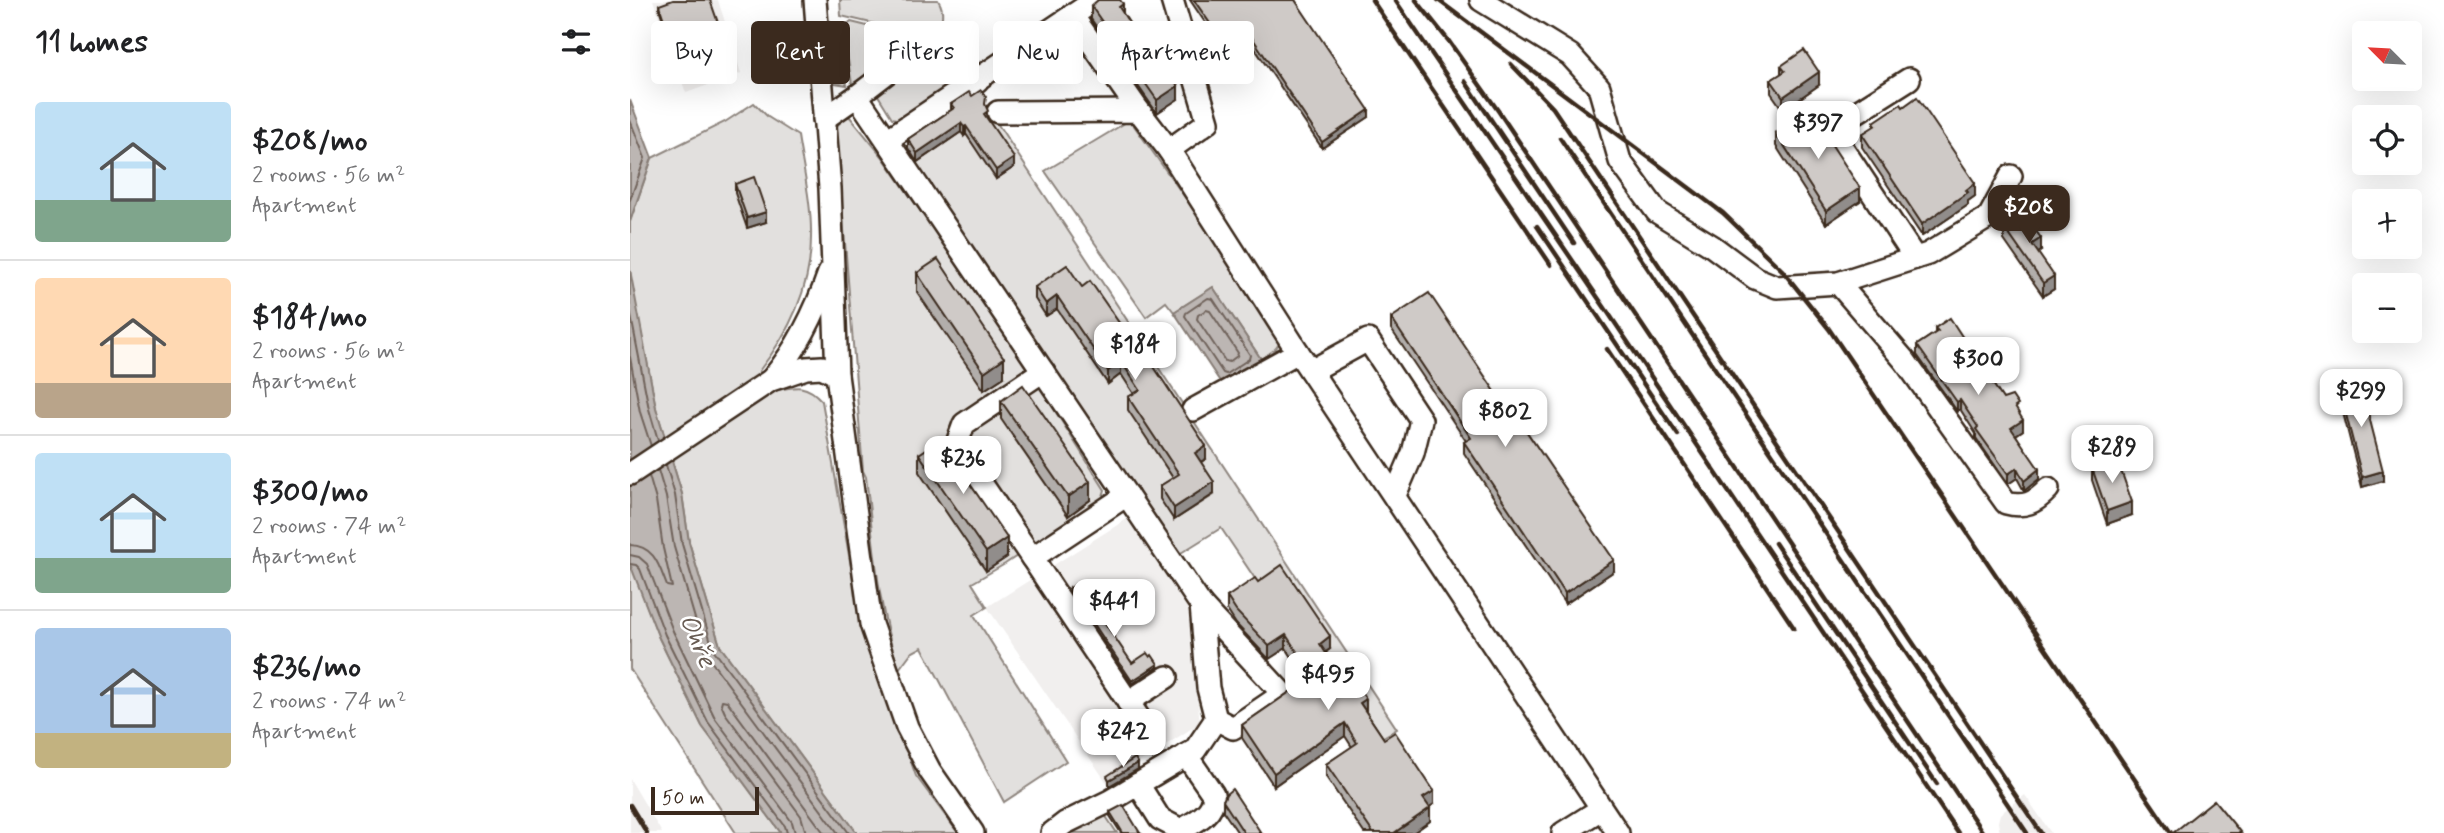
<!DOCTYPE html>
<meta charset="utf-8">
<style>
body{margin:0;font-family:Mynerve,sans-serif;background:#f6f6f6;color:#202124;height:100vh;display:flex;flex-direction:column;font-size:26px;white-space:nowrap}
*{box-sizing:border-box;margin:0}
p{font-size:23px;color:#757577}
.icon{flex:none;width:38px;height:38px;fill:none;stroke:currentColor;stroke-width:2;stroke-linecap:round;stroke-linejoin:round}
.map{position:relative;flex:1;overflow:hidden}
.sheet{display:flex;flex-direction:column;background:#fff;width:630px}
.sheet>*{flex:none}
.guide{position:absolute;left:21px;top:21px;width:665px;height:63px;display:flex;gap:14px}
.needle{width:46px;rotate:294deg}
.controls{position:absolute;left:1722px;top:21px;display:grid;gap:14px}
.controls a{display:grid;place-items:center;width:70px;height:70px;border-radius:7px;background:#fff;box-shadow:0 7px 28px #0002;font-size:35px}
.scale{position:absolute;left:21px;bottom:18px;width:108px;box-sizing:border-box;padding-left:7px;border:4px solid #3b2a1e;border-top:0;font-size:19px;line-height:24px;white-space:nowrap;color:#3b2a1e;-webkit-text-stroke:5px #fff;paint-order:stroke}
.price{position:absolute;translate:-50% -60px;padding:0 16px;border-radius:14px;background:#fff;color:#222;font-size:23px;line-height:46px;filter:drop-shadow(0 2px 4px #0008)}
.price::after{content:'';position:absolute;left:50%;top:42px;width:21px;height:16px;margin-left:-10px;background:inherit;clip-path:polygon(0 0,100% 0,50% 100%)}
.price.active{background:#3b2a1e;color:#fff}
ul{padding:0;list-style:none}
li{display:flex;align-items:center;gap:21px;height:175px;padding:0 35px}
li+li{border-top:2px solid #e0e0e0}
li span{display:grid;place-items:center;flex:none;width:196px;height:140px;border-radius:7px;color:#555}
li>.icon{margin-inline-start:auto}
span .icon{width:84px;height:84px;fill:#fffc;stroke-width:1}
li b{font-size:30px}
h2{display:flex;justify-content:space-between;align-items:center;height:84px;padding:0 35px;font-size:30px}
.chip{padding:0 24px;border-radius:7px;background:#fff;box-shadow:0 7px 28px #0002;font-size:24px;line-height:63px}
.chip.active{background:#3b2a1e;color:#fff}
main{display:flex;flex:1;min-height:0}
.map>svg:first-child{display:block}
.built{fill:#f1efee}
.green{fill:#e2e0de;stroke:#8e857e;stroke-width:2;fill-rule:evenodd}
.water{fill:#bcb6b3;stroke:#887e77;stroke-width:2}
.lines{fill:none;stroke-linecap:round;stroke-linejoin:round}
.shore{stroke:#6f625a;stroke-width:2}
.minor-casing{stroke:#3b2a1e;stroke-width:26}
.minor{stroke:#fff;stroke-width:21}
.rail{stroke:#3b2a1e;stroke-width:4.5}
.wall{fill:#b2aeab;stroke:#3b2a1e;stroke-width:2}
.shaded-wall{fill:#918d8b;stroke:#3b2a1e;stroke-width:2}
.building{fill:#cfcac7;stroke:#3b2a1e;stroke-width:2}
.labels{text-anchor:middle;dominant-baseline:central;stroke-width:5;stroke-linejoin:round;paint-order:stroke}
.water-label{font-size:26px;font-style:italic;fill:#685b52;stroke:#fff}
</style>
<main>
<section class="sheet">
<h2>11 homes<svg class="icon" aria-label="filters" viewBox="0 0 24 24"><path d="M4 7h16M4 17h16"/><circle cx="9" cy="7" r="2"/><circle cx="15" cy="17" r="2"/></svg></h2>
<ul>
<li><span style="background:linear-gradient(#bfe0f5 70%,#7fa58c 0)"><svg class="icon" aria-label="home" viewBox="0 0 24 24"><path d="M3 11l9-7 9 7M6 9v11h12V9"/></svg></span><div><b>$208/mo</b><p>2 rooms · 56 m²</p><p>Apartment</p></div></li>
<li><span style="background:linear-gradient(#ffd9b3 75%,#b9a48a 0)"><svg class="icon" aria-label="home" viewBox="0 0 24 24"><path d="M3 11l9-7 9 7M6 9v11h12V9"/></svg></span><div><b>$184/mo</b><p>2 rooms · 56 m²</p><p>Apartment</p></div></li>
<li><span style="background:linear-gradient(#bfe0f5 75%,#7fa58c 0)"><svg class="icon" aria-label="home" viewBox="0 0 24 24"><path d="M3 11l9-7 9 7M6 9v11h12V9"/></svg></span><div><b>$300/mo</b><p>2 rooms · 74 m²</p><p>Apartment</p></div></li>
<li><span style="background:linear-gradient(#a9c7e8 75%,#c2b280 0)"><svg class="icon" aria-label="home" viewBox="0 0 24 24"><path d="M3 11l9-7 9 7M6 9v11h12V9"/></svg></span><div><b>$236/mo</b><p>2 rooms · 74 m²</p><p>Apartment</p></div></li>
</ul>
</section>
<div class="map">
<svg width="1814" height="833" viewBox="0 0 1814 833">
<rect width="100%" height="100%" fill="#fff"/>
<filter id="ink" filterUnits="userSpaceOnUse"><feTurbulence type="fractalNoise" baseFrequency=".0143" numOctaves="2"/><feDisplacementMap in="SourceGraphic" scale="14" xChannelSelector="R" yChannelSelector="G"/><feConvolveMatrix kernelMatrix="1 2 1 2 8 2 1 2 1" color-interpolation-filters="sRGB"/></filter>
<g filter="url(#ink)">
<g class="built">
<polygon points="23,0 88,0 111,73 56,93"/>
<polygon points="500,517 557,604 570,723 477,783 357,607"/>
<polygon points="0,779 32,833 0,833"/>
<polygon points="1395,795 1421,833 1370,833 1368,822 1370,814"/>
</g>
<g class="green">
<path d="M210,0H308C315,11 313,22 305,33L292,35L211,16Z"/>
<polygon points="221,22 290,39 222,84 213,29"/>
<polygon points="207,34 217,85 204,83 201,49"/>
<path d="M299,53L313,55C321,66 329,73 320,85L270,120L262,118L246,92Z"/>
<path d="M124,103L138,117L168,136C173,169 182,204 181,238C181,287 159,333 129,371L144,391C166,386 176,383 192,401L230,618L286,776L328,833H227L90,646L59,542L52,494L26,408L2,286L0,270V222L22,158L95,122Z"/>
<path d="M213,117H220L252,156L291,212H297L395,357L396,365L475,490L472,499L375,564L342,583L357,607L344,615L436,761L374,802L292,647L281,653L269,669C247,608 244,542 236,477L233,471L206,128Z"/>
<path d="M363,117L767,729L746,741L690,656L700,649L630,586L591,528L546,556L283,165L331,132L334,136L336,134L367,178L384,167L354,123ZM428,308L575,458L565,465L584,495L544,520V479L499,410L510,402L491,374L477,383Z"/>
<path d="M500,120L652,334C650,348 643,351 631,359L583,287L544,312L536,302L516,317L415,171Z"/>
<polygon points="0,562 29,638 72,726 151,833 106,833 0,669"/>
<polygon points="473,812 487,833 427,833"/>
</g>
<g class="water">
<polygon points="0,100 22,158 0,221"/>
<polygon points="0,270 26,408 52,494 59,542 90,646 227,833 151,833 72,726 29,638 0,564"/>
<polygon points="583,287 631,359 593,386 544,312"/>
</g>
<g class="lines">
<g class="shore">
<polyline points="0,120 15,158 0,200"/>
<polygon points="578,298 583,299 620,355 619,359 596,374 593,373 555,316 556,313"/>
<polygon points="576,310 580,311 608,353 607,356 599,362 595,361 567,319 568,315"/>
<polyline points="0,311 19,409 28,440"/>
<polyline points="0,357 10,412 21,446"/>
<polyline points="36,465 45,495 52,544 83,649 219,833"/>
<polyline points="28,470 36,497 44,547 75,653 208,833"/>
<path d="M0,545C25,546 29,566 37,586L42,587L33,548L26,500L19,476"/>
<polyline points="0,555 9,557 17,564 43,631 85,718 162,822 165,833"/>
<polyline points="0,564 6,565 10,569 35,635 78,722 155,826 157,833"/>
<polyline points="176,833 171,816 95,713 91,704 92,700 97,701 194,833"/>
</g>
<defs>
<g id="minor">
<polyline points="185,0 200,188 207,375 241,624 277,727 300,771 343,833"/>
<polyline points="851,0 940,55 969,87 990,161 1027,212 1082,246 1125,278 1147,287 1208,283 1298,254 1359,217 1381,176"/>
<polyline points="442,15 509,111"/>
<polyline points="1279,79 1200,129 1285,258"/>
<polyline points="227,96 292,46 304,42 329,56 347,81"/>
<polyline points="368,112 509,111 539,150 578,122 542,0"/>
<polyline points="194,119 227,96 571,605"/>
<polyline points="257,140 458,5"/>
<polyline points="539,150 668,352 988,833"/>
<path d="M1208,283L1275,361L1376,503C1394,508 1405,503 1418,489"/>
<polyline points="413,371 334,424 326,446 402,558 497,495"/>
<polyline points="681,371 738,340 791,420 783,453 765,495"/>
<path d="M142,379C168,348 186,311 199,273"/>
<polyline points="563,410 668,352"/>
<polyline points="0,474 141,380 176,368 192,367 207,375"/>
<polyline points="402,558 515,727"/>
<polygon points="571,605 653,694 603,728 586,719 578,688"/>
<polyline points="498,702 537,677"/>
<polyline points="508,784 530,819 551,830 553,833"/>
<path d="M551,830C565,822 586,812 583,794L556,755"/>
<polyline points="422,833 435,823 480,801 565,750 586,719"/>
<polyline points="933,833 971,809"/>
</g>
</defs>
<use href="#minor" class="minor-casing"/>
<use href="#minor" class="minor"/>
<g class="rail">
<polyline points="742,0 921,265"/>
<polyline points="765,0 975,308 1328,833"/>
<polyline points="786,0 818,40 869,112 1353,833"/>
<polyline points="808,0 1093,213 1152,270 1199,329 1541,833"/>
<polyline points="881,64 923,108 1411,833"/>
<polyline points="835,81 944,243"/>
<polyline points="930,138 1397,833"/>
<polyline points="907,226 1048,435"/>
<polyline points="977,349 1164,628"/>
<polyline points="1145,543 1307,784"/>
<polyline points="0,805 17,833"/>
</g>
</g>
<g class="wall">
<polygon points="560,0 665,0 739,117 692,148 619,40 597,55"/>
<polygon points="29,5 101,63 60,77 44,33 38,35 29,8"/>
<polygon points="461,6 493,14 548,99 527,113 461,19"/>
<polygon points="1151,66 1189,85 1153,110 1141,93 1141,80 1151,74"/>
<polygon points="342,96 356,107 358,120 384,167 366,179 336,134 334,136 331,132 287,162 278,148 278,139 321,110 321,104"/>
<polygon points="1244,122 1345,196 1338,201 1338,205 1292,236 1232,147 1232,134 1244,127"/>
<polygon points="1146,133 1230,201 1196,224 1146,146"/>
<polygon points="105,184 136,222 117,228 105,193"/>
<polygon points="1374,227 1411,251 1408,253 1424,289 1413,296 1374,240"/>
<polygon points="287,273 374,377 354,390 287,292"/>
<polygon points="405,287 452,287 576,459 571,462 584,494 544,520 530,499 530,486 543,478 498,410 498,397 504,394 491,374 478,384 427,309 416,316 405,299"/>
<polygon points="761,318 984,571 935,604 834,453 834,442 836,441 761,329"/>
<polygon points="1305,328 1373,399 1388,412 1393,430 1386,435 1409,479 1394,491 1387,478 1378,484 1346,438 1346,434 1330,409 1327,411 1287,355 1287,345 1305,333"/>
<polygon points="1709,387 1753,481 1732,487 1709,397"/>
<polygon points="371,401 460,500 438,516 371,419"/>
<polygon points="289,454 377,557 356,571 289,472"/>
<polygon points="1462,468 1502,515 1477,524 1462,480"/>
<polygon points="628,582 700,649 696,652 754,739 804,804 799,807 800,821 783,833 734,833 696,777 696,764 722,747 715,736 644,786 612,738 612,725 677,680 656,648 639,659 606,624 597,610 597,597"/>
<polygon points="440,588 502,663 528,667 502,684 440,592"/>
<polygon points="593,801 631,833 608,833 593,811"/>
<polygon points="480,812 510,833 491,833 480,816"/>
</g>
<g class="shaded-wall">
<polygon points="493,4 493,17 489,7"/>
<polygon points="44,29 44,33 38,35 38,32"/>
<polygon points="619,33 619,40 597,55 597,48"/>
<polygon points="101,60 101,63 60,77 60,74"/>
<polygon points="1189,72 1189,85 1153,110 1153,97"/>
<polygon points="548,86 548,99 527,113 527,100"/>
<polygon points="739,110 739,117 692,148 692,142"/>
<polygon points="331,123 331,132 287,162 287,153"/>
<polygon points="336,126 336,134 334,136 334,127"/>
<polygon points="384,158 384,167 366,179 366,170"/>
<polygon points="1345,183 1345,196 1338,201 1338,205 1292,236 1292,224"/>
<polygon points="1230,188 1230,201 1196,224 1196,211"/>
<polygon points="136,212 136,222 117,228 117,218"/>
<polygon points="1411,238 1411,251 1402,257 1402,244"/>
<polygon points="1424,276 1424,289 1413,296 1413,283"/>
<polygon points="427,296 427,309 416,316 416,304"/>
<polygon points="374,358 374,377 354,390 354,372"/>
<polygon points="491,361 491,374 478,384 478,371"/>
<polygon points="1330,400 1330,409 1327,411 1327,402"/>
<polygon points="1393,420 1393,430 1381,438 1381,428"/>
<polygon points="576,446 576,459 565,465 565,453"/>
<polygon points="1387,468 1387,478 1378,484 1378,474"/>
<polygon points="1409,469 1409,479 1394,491 1394,481"/>
<polygon points="1753,471 1753,481 1732,487 1732,477"/>
<polygon points="460,482 460,500 438,516 438,497"/>
<polygon points="584,482 584,494 544,520 544,508"/>
<polygon points="1502,502 1502,515 1477,524 1477,511"/>
<polygon points="377,538 377,557 356,571 356,552"/>
<polygon points="984,560 984,571 935,604 935,593"/>
<polygon points="656,635 656,648 639,659 639,646"/>
<polygon points="700,636 700,649 690,656 690,644"/>
<polygon points="528,664 528,667 502,684 502,681"/>
<polygon points="736,699 736,712 730,703"/>
<polygon points="715,723 715,736 644,786 644,773"/>
<polygon points="508,763 508,769 479,786 479,780"/>
<polygon points="804,791 804,804 793,811 793,798"/>
<polygon points="800,808 800,821 783,833 764,833"/>
</g>
<g class="building">
<polygon points="43,0 80,0 101,60 60,74 44,29 38,32 29,5"/>
<polygon points="468,0 490,0 493,4 489,7 510,40 515,37 548,86 527,100 461,6"/>
<polygon points="564,0 665,0 739,110 692,142 619,33 597,48"/>
<polygon points="1174,50 1189,72 1153,97 1141,80 1155,71 1151,66"/>
<polygon points="351,90 356,97 355,104 358,111 354,114 384,158 366,170 336,126 334,127 331,123 287,153 278,139 324,108 321,104 339,92 342,96"/>
<polygon points="1287,97 1345,183 1336,190 1338,192 1292,224 1232,134 1246,125 1244,122 1271,104 1273,107"/>
<polygon points="1179,110 1230,188 1196,211 1146,133"/>
<polygon points="124,177 136,212 117,218 105,184"/>
<polygon points="1393,213 1411,238 1402,244 1424,276 1413,283 1374,227"/>
<polygon points="308,259 374,358 354,372 287,273"/>
<polygon points="437,265 452,287 460,281 508,350 511,347 576,446 565,453 584,482 544,508 530,486 549,474 498,397 510,390 491,361 478,371 427,296 416,304 405,287"/>
<polygon points="799,293 879,412 882,410 984,560 935,593 834,442 841,438 761,318"/>
<polygon points="1320,318 1373,399 1382,396 1388,405 1385,407 1393,420 1381,428 1409,469 1394,481 1387,468 1378,474 1346,429 1348,427 1330,400 1327,402 1287,345 1308,331 1305,328"/>
<polygon points="1730,381 1753,471 1732,477 1709,387"/>
<polygon points="393,385 460,482 438,497 371,401"/>
<polygon points="310,440 377,538 356,552 289,454"/>
<polygon points="1487,459 1502,502 1477,511 1462,468"/>
<polygon points="652,565 700,636 690,644 707,670 713,666 736,699 730,703 754,739 765,732 804,791 793,798 800,808 764,833 743,833 696,764 727,743 715,723 644,773 612,725 683,676 656,635 639,646 606,611 597,597 625,578 628,582"/>
<polygon points="448,583 502,663 517,653 520,657 522,655 528,664 502,681 440,588"/>
<polygon points="505,758 508,763 479,780 477,776"/>
<polygon points="602,789 631,833 614,833 593,801 596,794"/>
<polygon points="1584,800 1611,833 1543,833"/>
<polygon points="493,805 510,833 493,833 480,812"/>
</g>
</g>
<g class="labels">
<g class="water-label">
<text transform="translate(67 641) rotate(66)">Ohře</text>
</g>
</g>
</svg>
<div class="controls">
<a><svg class="needle" viewBox="-14 -14 28 28"><path d="M0-13l5 13h-10z" fill="#e53935"/><path d="M0 13l5-13h-10z" fill="#757577"/></svg></a>
<a><svg class="icon" aria-label="locate" viewBox="0 0 24 24"><circle cx="12" cy="12" r="6"/><path d="M12 2v4M12 18v4M2 12h4M18 12h4"/></svg></a>
<a>+</a>
<a>−</a>
</div>
<div class="scale">50 m</div>
<b class="price" style="left:1188px;top:161px">$397</b>
<b class="price active" style="left:1399px;top:245px">$208</b>
<b class="price" style="left:505px;top:382px">$184</b>
<b class="price" style="left:1348px;top:397px">$300</b>
<b class="price" style="left:1731px;top:429px">$299</b>
<b class="price" style="left:875px;top:449px">$802</b>
<b class="price" style="left:1482px;top:485px">$289</b>
<b class="price" style="left:333px;top:496px">$236</b>
<b class="price" style="left:484px;top:639px">$441</b>
<b class="price" style="left:698px;top:712px">$495</b>
<b class="price" style="left:493px;top:769px">$242</b>
<div class="guide">
<a class="chip">Buy</a>
<a class="chip active">Rent</a>
<a class="chip">Filters</a>
<a class="chip">New</a>
<a class="chip">Apartment</a>
</div>
</div>
</main>
